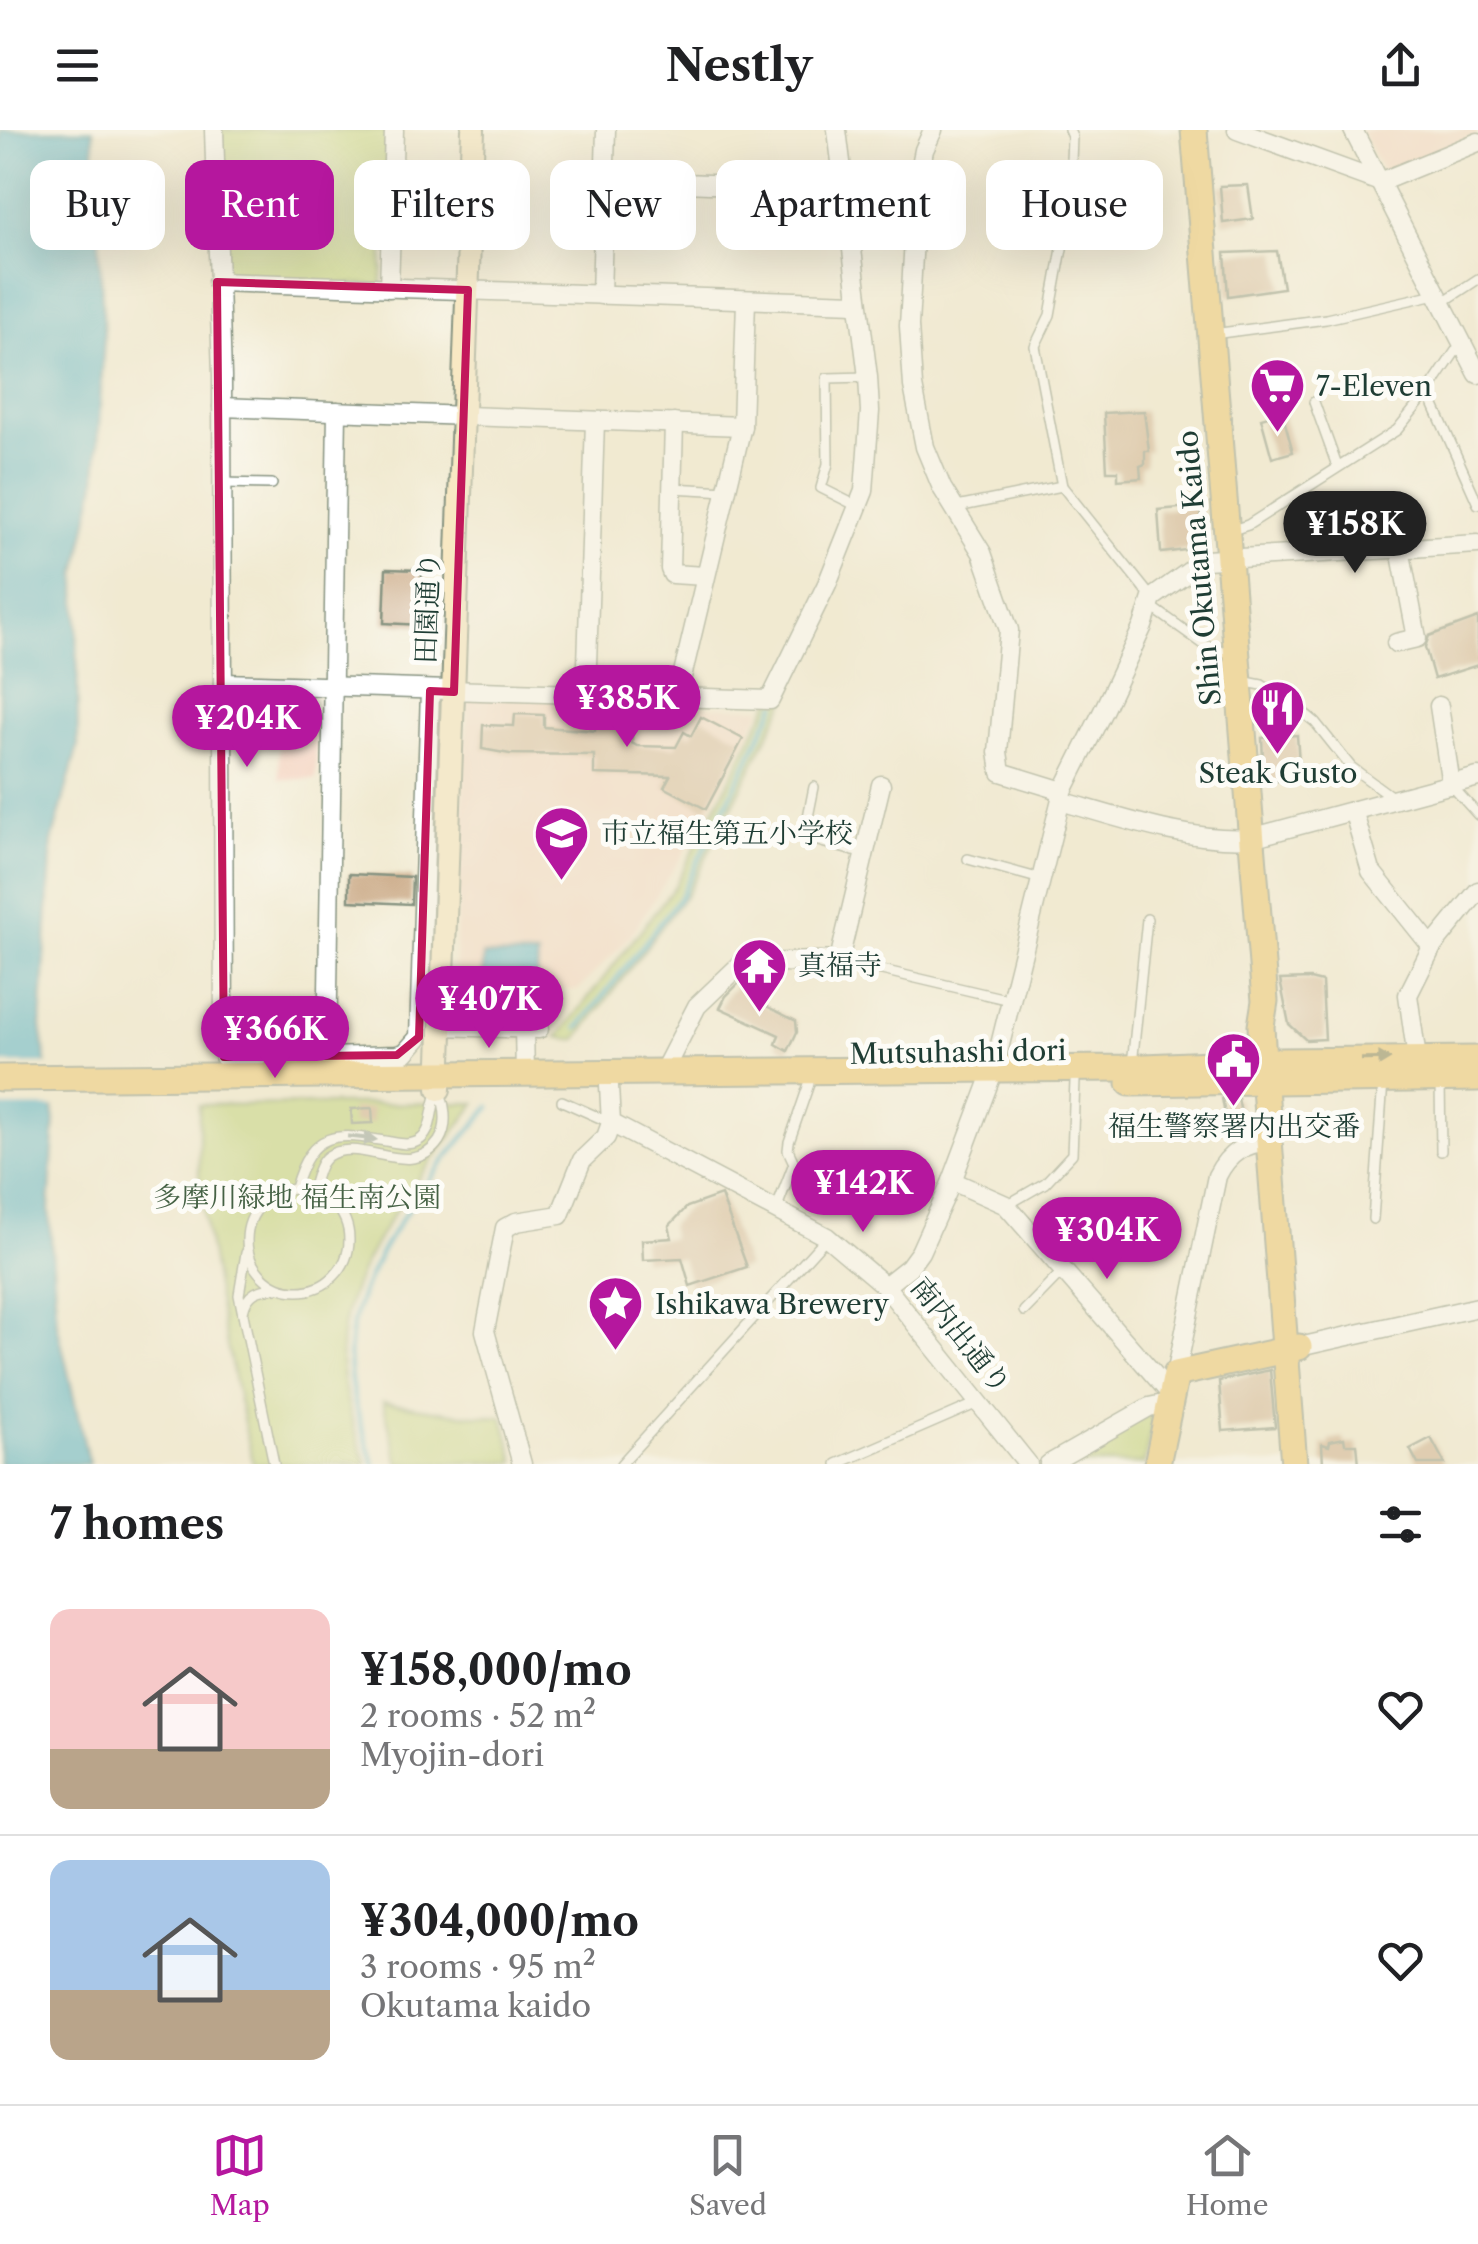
<!DOCTYPE html>
<meta charset="utf-8">
<style>
body{margin:0;font-family:"Libre Caslon Text","Noto Serif JP",serif;background:#f6f6f6;color:#202124;height:100vh;display:flex;flex-direction:column;font-size:38px;white-space:nowrap}
*{box-sizing:border-box;margin:0}
p{font-size:32px;color:#757577}
.icon{flex:none;width:55px;height:55px;fill:none;stroke:currentColor;stroke-width:2;stroke-linecap:round;stroke-linejoin:round}
.map{position:relative;height:1334px;overflow:hidden}
.side{display:flex;flex-direction:column;background:#fff;flex:1}
.side>*{flex:none}
.guide{position:absolute;left:30px;top:30px;width:1420px;height:90px;display:flex;gap:20px}
.price{position:absolute;translate:-50% -85px;padding:0 22px;border-radius:35px;background:#b5179e;color:#fff;font-size:32px;line-height:65px;filter:drop-shadow(0 2px 5px #0008)}
.price::after{content:'';position:absolute;left:50%;top:60px;width:30px;height:22px;margin-left:-15px;background:inherit;clip-path:polygon(0 0,100% 0,50% 100%)}
.price.selected{background:#222;color:#fff}
ul{padding:0;list-style:none}
li{display:flex;align-items:center;gap:30px;height:250px;padding:0 50px}
li+li{border-top:2px solid #e0e0e0}
li span{display:grid;place-items:center;flex:none;width:280px;height:200px;border-radius:20px;color:#555}
li>.icon{margin-inline-start:auto}
span .icon{width:120px;height:120px;fill:#fffc;stroke-width:1}
li b{font-size:42px}
h2{display:flex;justify-content:space-between;align-items:center;height:120px;padding:0 50px;font-size:42px}
.chip{padding:0 35px;border-radius:20px;background:#fff;box-shadow:0 10px 40px #0002;font-size:35px;line-height:90px}
.chip.selected{background:#b5179e;color:#fff}
header{display:flex;justify-content:space-between;align-items:center;height:130px;padding:0 50px;background:#fff;font-size:45px;font-weight:700}
.tab-bar{display:flex;justify-content:space-around;align-items:center;height:140px;border-top:2px solid #e0e0e0;background:#fff;font-size:28px;color:#757577}
.tab-bar a{display:grid;justify-items:center;gap:5px}
.tab-bar .selected{color:#b5179e}
.map>svg:first-child{display:block}
.built{fill:#f4d3c0}
.green{fill:#bdd377;stroke:#6e8856;stroke-width:2.5}
.water{fill:#4aafc9;stroke:#34767e;stroke-width:2.5}
.pier{fill:#f1ead1}
.lines{fill:none;stroke-linecap:round;stroke-linejoin:round}
.stream{stroke:#4aafc9;stroke-width:5}
.building{fill:#ccac89}
.lane-casing{stroke:#889482;stroke-width:12}
.street-casing{stroke:#889482;stroke-width:21}
.secondary-casing{stroke:#889482;stroke-width:26}
.primary-casing{stroke:#889482;stroke-width:29}
.lane{stroke:#fff;stroke-width:9}
.street{stroke:#fff;stroke-width:18}
.secondary{stroke:#f8e8c3;stroke-width:22}
.primary{stroke:#eec569;stroke-width:25}
.oneway{fill:#7c7a4c}
.oneway2{fill:#8f9e9a}
.marked{fill:none;stroke:#c2185b;stroke-width:8;stroke-linejoin:round}
.labels{text-anchor:middle;dominant-baseline:central;stroke-width:10;stroke-linejoin:round;paint-order:stroke}
.poi-label{font-size:28px;fill:#1f3d34;stroke:#fdfcf7;text-anchor:start}
.street-label{font-size:28px;fill:#1f3d34;stroke:#fdfcf7}
.park-label{font-size:28px;fill:#466245;stroke:#fdfcf7}
</style>
<header><svg class="icon" aria-label="menu" viewBox="0 0 24 24"><path d="M4 6h16M4 12h16M4 18h16"/></svg>Nestly<svg class="icon" aria-label="share" viewBox="0 0 24 24"><path d="M12 15V3M7 8l5-5 5 5M5 13v7h14v-7"/></svg></header>
<div class="map">
<svg width="1478" height="1334" viewBox="0 0 1478 1334">
<rect width="100%" height="100%" fill="#fdfcf7"/>
<filter id="ink" filterUnits="userSpaceOnUse"><feTurbulence type="fractalNoise" baseFrequency=".01" numOctaves="2"/><feDisplacementMap in="SourceGraphic" scale="20" xChannelSelector="R" yChannelSelector="G"/><feConvolveMatrix kernelMatrix="1 2 1 2 8 2 1 2 1" color-interpolation-filters="sRGB"/></filter>
<filter id="wash" filterUnits="userSpaceOnUse"><feTurbulence type="fractalNoise" baseFrequency=".0048" numOctaves="4" result="noise"/><feDisplacementMap in="SourceGraphic" scale="40" xChannelSelector="R" yChannelSelector="G"/><feGaussianBlur stdDeviation="2.25" result="paint"/><feColorMatrix in="noise" values="0 0 0 0 0 0 0 0 0 0 0 0 0 0 0 0 0 1.4 0 .05"/><feComposite in="paint" operator="in"/></filter>
<g filter="url(#wash)">
<rect width="100%" height="100%" fill="#f1ead1"/>
<g class="built">
<polygon points="1361,0 1478,0 1478,5 1384,44"/>
<polygon points="468,567 762,578 702,695 629,808 578,860 454,859"/>
<polygon points="316,590 316,649 279,649 278,591"/>
</g>
<g class="green">
<polygon points="215,0 388,0 382,155 221,150"/>
<polygon points="781,550 793,556 689,760 576,910 558,907 675,756"/>
<path d="M476,973C426,1042 342,1131 341,1221C341,1260 354,1298 366,1334H253L222,1193L199,1055V975Z"/>
<polygon points="383,1272 459,1284 503,1287 515,1332 399,1334"/>
<polygon points="1155,1280 1144,1334 1058,1334"/>
</g>
<g class="water">
<polygon points="0,0 93,0 104,205 96,352 77,443 78,616 52,712 41,896 55,991 49,1079 57,1193 89,1334 0,1334"/>
<polygon points="483,825 538,826 537,849 483,848"/>
</g>
<polygon class="pier" points="0,934 51,934 58,977 0,977"/>
<g class="lines">
<g class="stream">
<polyline points="578,898 679,769 776,574"/>
<path d="M374,1334C361,1295 346,1256 350,1213C357,1131 437,1038 490,977"/>
</g>
</g>
<g id="blocks">
<g class="building">
<polygon points="1248,55 1253,89 1223,93 1220,56"/>
<polygon points="1277,121 1283,158 1228,166 1225,123"/>
<polygon points="1144,281 1149,321 1145,321 1145,334 1140,336 1141,348 1118,350 1118,341 1107,341 1104,283"/>
<polygon points="1282,282 1293,322 1272,328 1261,288"/>
<polygon points="1201,376 1202,418 1161,423 1158,380"/>
<polygon points="386,439 422,440 421,495 384,493"/>
<polygon points="1478,488 1478,535 1434,549 1425,517 1429,506"/>
<polygon points="596,580 633,581 632,613 637,616 676,617 684,602 691,606 701,587 743,609 706,679 664,657 670,646 594,644 594,625 510,624 482,619 483,595 514,596 515,584 544,585 544,597 595,601"/>
<polygon points="1297,605 1300,648 1264,653 1262,608"/>
<polygon points="349,744 412,747 411,774 349,771"/>
<polygon points="1310,849 1322,852 1325,909 1306,910 1289,894 1280,850"/>
<polygon points="740,852 762,863 758,872 796,891 797,902 788,921 776,914 779,905 720,878 726,866"/>
<polygon points="1222,968 1238,968 1242,989 1226,991"/>
<polygon points="372,978 373,993 352,994 351,979"/>
<polygon points="721,1065 747,1137 690,1156 682,1128 643,1130 642,1110 672,1108 669,1096 687,1077"/>
<polygon points="1270,1240 1275,1297 1223,1301 1219,1251"/>
<polygon points="1344,1308 1345,1314 1357,1314 1359,1334 1323,1334 1322,1314 1329,1316 1330,1311"/>
<polygon points="1431,1308 1445,1334 1418,1334 1410,1319"/>
</g>
</g>
</g>
<g filter="url(#ink)">
<use href="#blocks" fill-opacity="0" stroke="#889482" stroke-width="2.5"/>
<g class="lines">
<defs>
<g id="lane">
<polyline points="1069,0 1072,7 1069,80 1050,185 1035,216 1062,356 1151,467"/>
<polyline points="1443,172 1478,149"/>
<polyline points="1213,204 1326,189 1436,164"/>
<polyline points="1428,262 1478,374"/>
<polyline points="1314,272 1337,336"/>
<polyline points="223,353 272,354"/>
<polyline points="672,358 727,361"/>
<polyline points="857,376 821,358 828,334 827,248 868,247"/>
<polyline points="952,378 1062,356"/>
<polyline points="1232,400 1248,395 1397,300 1428,262 1461,213"/>
<polyline points="1149,475 1205,515 1232,524"/>
<polyline points="1241,551 1262,555 1294,575 1315,592 1351,637 1396,670"/>
<polyline points="1451,655 1478,685"/>
<polyline points="814,657 804,707 864,724"/>
<polyline points="968,729 1041,749"/>
<polyline points="839,830 1010,870"/>
<polyline points="1132,935 1147,789"/>
<polyline points="1440,952 1441,1021"/>
<polyline points="562,971 609,992"/>
<path d="M295,1058C312,998 337,1003 391,1012C402,1014 412,1016 421,1009C434,999 430,976 439,959C445,975 449,995 439,1011C411,1052 361,1005 328,1026C318,1033 316,1049 312,1060"/>
<circle cx="298" cy="1110" r="51"/>
<polyline points="1007,1075 1045,1053 1072,1024 1075,951"/>
<polyline points="776,1080 794,1033 788,1020 789,1012 809,954"/>
<polyline points="1373,1089 1383,952"/>
<polyline points="246,1123 239,1165 274,1334"/>
<polyline points="1024,1181 1064,1140"/>
<path d="M243,1182C247,1162 259,1159 277,1158"/>
<polyline points="621,1334 827,1107"/>
<polyline points="837,1334 980,1272"/>
</g>
<g id="street">
<polyline points="214,0 222,246 224,927 327,927"/>
<polyline points="933,0 924,20 917,55 909,196 913,256 925,317 942,358 982,423 1009,500 998,622 1001,642 1063,661"/>
<polyline points="1237,0 1380,52 1478,12"/>
<polyline points="1353,0 1478,244"/>
<polyline points="604,50 844,59"/>
<polyline points="217,152 856,173"/>
<polyline points="389,158 394,0"/>
<polyline points="601,165 606,0"/>
<polyline points="222,277 742,296"/>
<polyline points="337,281 327,927 397,925 405,923 419,907 430,561"/>
<polyline points="674,293 670,439 672,444 705,446"/>
<polyline points="1396,513 1417,508 1400,419"/>
<polyline points="223,553 770,570 827,454 864,361 870,281 868,247 837,0"/>
<polyline points="586,565 595,291"/>
<polyline points="677,568 742,296 746,170"/>
<polyline points="1439,576 1451,655"/>
<path d="M1061,671C1121,688 1188,712 1251,708L1478,647"/>
<polyline points="1353,680 1371,741 1432,817"/>
<polyline points="441,896 539,899"/>
<polyline points="524,898 525,944"/>
<polyline points="1417,929 1408,865 1432,817 1478,761"/>
<polyline points="663,942 697,876 741,834 839,830 881,655"/>
<polyline points="609,956 611,993 827,1107 885,1156 1028,1334"/>
<polyline points="952,1051 1006,1075 1170,1263"/>
<polyline points="885,1156 909,1137 920,1122 952,1051 994,939 1063,661 1104,579 1143,496 1152,468 1205,430 1478,414"/>
<polyline points="1299,1217 1478,1177"/>
<path d="M1176,1244L1217,1046C1229,1022 1244,1014 1271,1010"/>
<polyline points="522,1334 485,1201 505,1098 516,1092 560,1085 582,1030 606,1007 611,993"/>
<polyline points="1049,1334 1149,1277 1168,1273"/>
</g>
<polyline id="secondary" points="439,959 473,0"/>
<g id="primary">
<polyline points="1194,0 1265,871 1261,896 1263,932 1294,1334"/>
<polyline points="0,948 1123,938 1278,931 1478,929"/>
<polyline points="1130,953 1478,948"/>
<polyline points="1157,1334 1176,1244 1299,1217"/>
</g>
</defs>
<use href="#lane" class="lane-casing"/>
<use href="#street" class="street-casing"/>
<use href="#secondary" class="secondary-casing"/>
<use href="#primary" class="primary-casing"/>
<use href="#lane" class="lane"/>
<use href="#street" class="street"/>
<use href="#secondary" class="secondary"/>
<use href="#primary" class="primary"/>
</g>
<defs><path id="oneway-solid" d="M-6-.8H1V-3.2L6.5 0L1 3.2V.8H-6Z" transform="scale(2.5)"/></defs>
<use class="oneway" href="#oneway-solid" transform="translate(1376 929) rotate(-1)"/>
<use class="oneway2" href="#oneway-solid" transform="translate(362 1008) rotate(7)"/>
</g>
<path d="M0 0H1478V1334H0ZM217,152L468,160L454,562L430,561L419,907L397,925L224,927Z" fill="#f1ead1" fill-opacity=".55" fill-rule="evenodd"/>
<path class="marked" d="M217,152L468,160L454,562L430,561L419,907L397,925L224,927Z"/>
<defs>
<symbol id="supermarket-pin" viewBox="-11 -11 22 30"><path d="M0 17L-7.5 6A9.5 9.5 0 1 1 7.5 6Z" fill="#b5179e" stroke="#fdfcf7"/><path d="M-6-5.5h2.5l.6 2H6L4.5 2H-2.5L-4.4-4H-6ZM-1.5 3.2a1.3 1.3 0 1 0 .1 0ZM3 3.2a1.3 1.3 0 1 0 .1 0Z" fill="#fff"/></symbol>
<symbol id="restaurant-pin" viewBox="-11 -11 22 30"><path d="M0 17L-7.5 6A9.5 9.5 0 1 1 7.5 6Z" fill="#b5179e" stroke="#fdfcf7"/><path d="M-5-6h1v4h1v-4h1v4h1v-4h1v5L-1.5 .5V6h-2V.5L-5-1ZM5-6V6H3V1.5H1.5Q1.5-4 5-6Z" fill="#fff"/></symbol>
<symbol id="school-pin" viewBox="-11 -11 22 30"><path d="M0 17L-7.5 6A9.5 9.5 0 1 1 7.5 6Z" fill="#b5179e" stroke="#fdfcf7"/><path d="M0-5L7-2L0 1L-7-2ZM-4 1L0 2.5L4 1V4Q0 6-4 4Z" fill="#fff"/></symbol>
<symbol id="temple-pin" viewBox="-11 -11 22 30"><path d="M0 17L-7.5 6A9.5 9.5 0 1 1 7.5 6Z" fill="#b5179e" stroke="#fdfcf7"/><path d="M0-6L5-2H3V0L6.5 2.5H4V6H1.5V3h-3V6H-4V2.5H-6.5L-3 0V-2H-5Z" fill="#fff"/></symbol>
<symbol id="civic-pin" viewBox="-11 -11 22 30"><path d="M0 17L-7.5 6A9.5 9.5 0 1 1 7.5 6Z" fill="#b5179e" stroke="#fdfcf7"/><path d="M-.6-6.5H3V-4.5H.6V-3L4-1V1h2V6H-6V1h2V-1L-.6-3ZM-1.2 2.5V6h2.4V2.5Z" fill="#fff"/></symbol>
<symbol id="sight-pin" viewBox="-11 -11 22 30"><path d="M0 17L-7.5 6A9.5 9.5 0 1 1 7.5 6Z" fill="#b5179e" stroke="#fdfcf7"/><path d="M0-6L1.8-2.2L6-1.7L2.9 1.2L3.7 5.4L0 3.3L-3.7 5.4L-2.9 1.2L-6-1.7L-1.8-2.2Z" fill="#fff"/></symbol>
</defs>
<g fill-rule="evenodd">
<use href="#supermarket-pin" x="1246" y="224" width="63" height="86"/>
<use href="#restaurant-pin" x="1246" y="546" width="63" height="86"/>
<use href="#school-pin" x="530" y="672" width="63" height="86"/>
<use href="#temple-pin" x="728" y="804" width="63" height="86"/>
<use href="#civic-pin" x="1202" y="898" width="63" height="86"/>
<use href="#sight-pin" x="584" y="1142" width="63" height="86"/>
</g>
<g class="labels">
<g class="poi-label">
<text x="1316" y="256">7-Eleven</text>
<text x="1278" y="643" text-anchor="middle">Steak Gusto</text>
<text x="601" y="703">市立福生第五小学校</text>
<text x="798" y="835">真福寺</text>
<text x="1234" y="996" text-anchor="middle">福生警察署内出交番</text>
<text x="655" y="1174">Ishikawa Brewery</text>
</g>
<g class="street-label">
<text transform="translate(1199 438) rotate(-95)">Shin Okutama Kaido</text>
<text transform="translate(427 478) rotate(-88)">田園通り</text>
<text transform="translate(958 922) rotate(-1)">Mutsuhashi dori</text>
<text transform="translate(961 1205) rotate(51)">南内出通り</text>
</g>
<g class="park-label">
<text x="297" y="1067">多摩川緑地 福生南公園</text>
</g>
</g>
</svg>
<b class="price selected" style="left:1355px;top:446px">¥158K</b>
<b class="price" style="left:627px;top:620px">¥385K</b>
<b class="price" style="left:247px;top:640px">¥204K</b>
<b class="price" style="left:489px;top:921px">¥407K</b>
<b class="price" style="left:275px;top:951px">¥366K</b>
<b class="price" style="left:863px;top:1105px">¥142K</b>
<b class="price" style="left:1107px;top:1152px">¥304K</b>
<div class="guide">
<a class="chip">Buy</a>
<a class="chip selected">Rent</a>
<a class="chip">Filters</a>
<a class="chip">New</a>
<a class="chip">Apartment</a>
<a class="chip">House</a>
</div>
</div>
<section class="side">
<h2>7 homes<svg class="icon" aria-label="filters" viewBox="0 0 24 24"><path d="M4 7h16M4 17h16"/><circle cx="9" cy="7" r="2"/><circle cx="15" cy="17" r="2"/></svg></h2>
<ul>
<li><span style="background:linear-gradient(#f6c9c9 70%,#b9a48a 0)"><svg class="icon" aria-label="home" viewBox="0 0 24 24"><path d="M3 11l9-7 9 7M6 9v11h12V9"/></svg></span><div><b>¥158,000/mo</b><p>2 rooms · 52 m²</p><p>Myojin-dori</p></div><svg class="icon" aria-label="heart" viewBox="0 0 24 24"><path d="M12 20l-8-8c-3-5 5-10 8-4 3-6 11-1 8 4z"/></svg></li>
<li><span style="background:linear-gradient(#a9c7e8 65%,#b9a48a 0)"><svg class="icon" aria-label="home" viewBox="0 0 24 24"><path d="M3 11l9-7 9 7M6 9v11h12V9"/></svg></span><div><b>¥304,000/mo</b><p>3 rooms · 95 m²</p><p>Okutama kaido</p></div><svg class="icon" aria-label="heart" viewBox="0 0 24 24"><path d="M12 20l-8-8c-3-5 5-10 8-4 3-6 11-1 8 4z"/></svg></li>
</ul>
</section>
<nav class="tab-bar">
<a class="selected"><svg class="icon" aria-label="map" viewBox="0 0 24 24"><path d="M3 6l6-2 6 2 6-2v14l-6 2-6-2-6 2zM9 4v14M15 6v14"/></svg>Map</a>
<a><svg class="icon" aria-label="saved" viewBox="0 0 24 24"><path d="M7 4h10v16l-5-4-5 4z"/></svg>Saved</a>
<a><svg class="icon" aria-label="home" viewBox="0 0 24 24"><path d="M3 11l9-7 9 7M6 9v11h12V9"/></svg>Home</a>
</nav>
